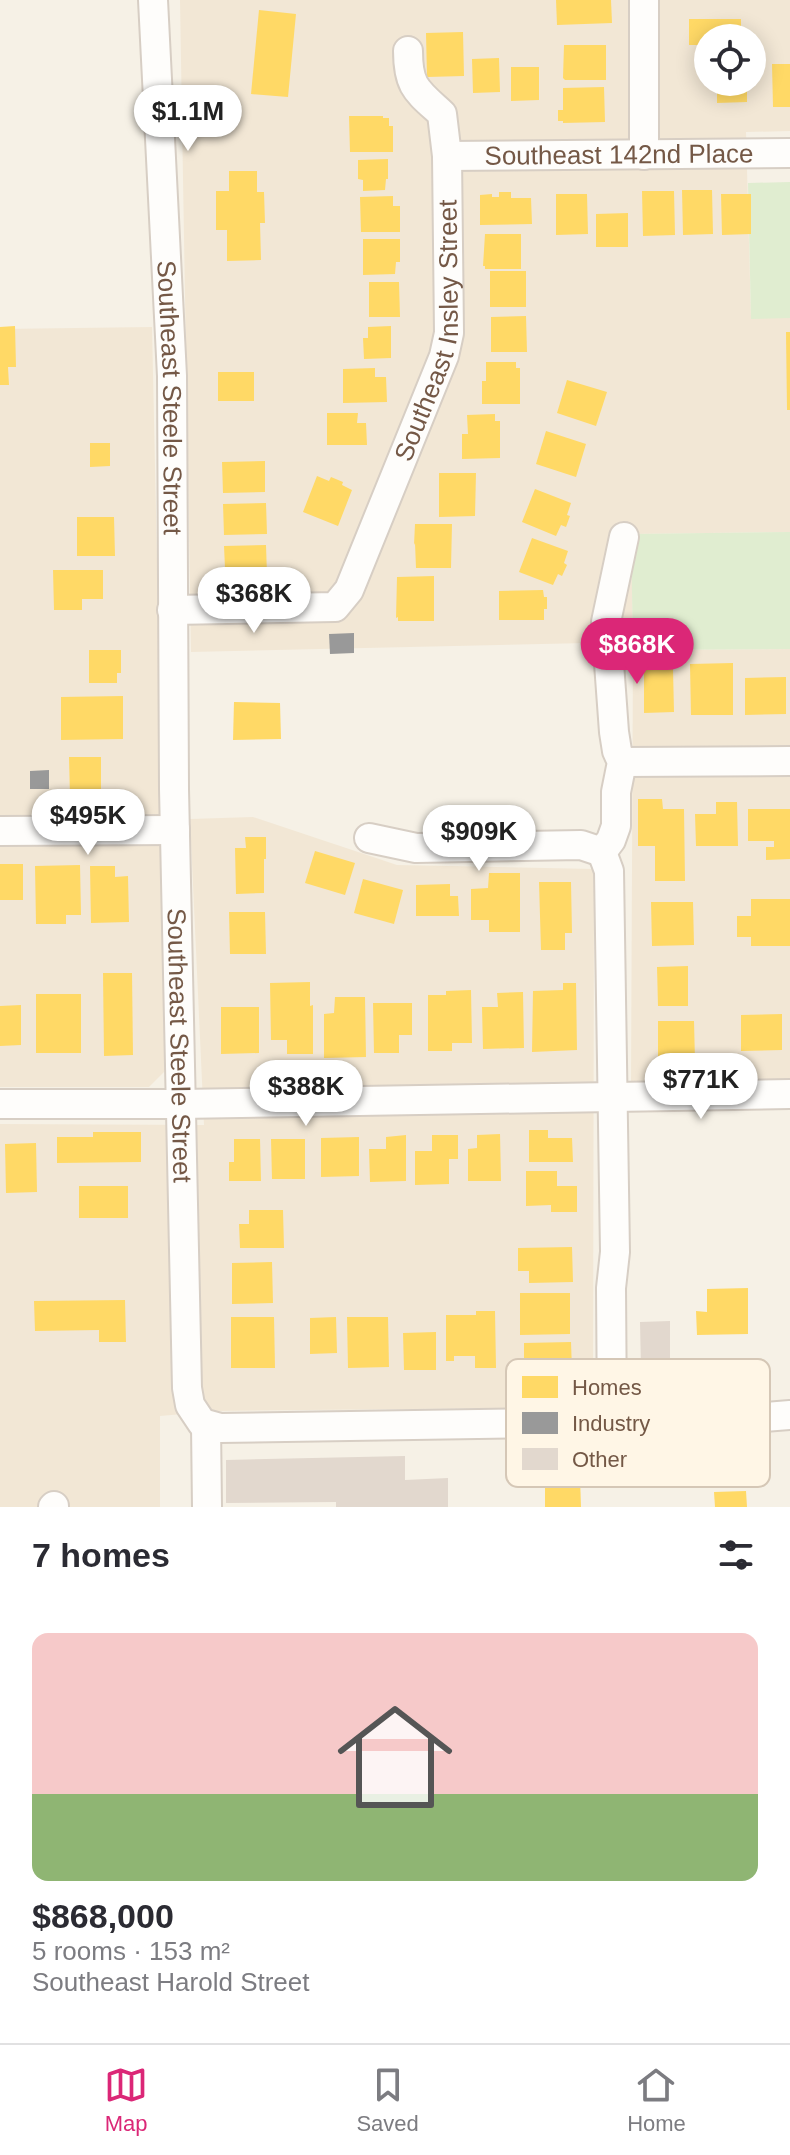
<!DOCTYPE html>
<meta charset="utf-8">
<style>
body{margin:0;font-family:Arial,sans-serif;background:#f2f2f3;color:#2b2b33;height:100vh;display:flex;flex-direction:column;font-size:30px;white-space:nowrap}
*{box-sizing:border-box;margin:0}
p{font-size:26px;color:#7c7c81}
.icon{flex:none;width:44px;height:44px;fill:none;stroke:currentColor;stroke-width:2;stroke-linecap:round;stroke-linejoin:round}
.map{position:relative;height:1507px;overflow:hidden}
.drawer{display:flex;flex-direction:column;background:#fff;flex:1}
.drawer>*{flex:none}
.tools{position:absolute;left:694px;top:24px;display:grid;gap:16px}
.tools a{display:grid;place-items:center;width:72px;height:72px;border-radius:50%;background:#fff;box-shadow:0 4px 20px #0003;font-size:40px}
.price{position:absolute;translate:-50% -68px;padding:0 18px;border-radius:28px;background:#fff;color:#222;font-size:26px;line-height:52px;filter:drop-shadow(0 2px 4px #0008)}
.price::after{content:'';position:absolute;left:50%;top:48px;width:24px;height:18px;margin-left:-12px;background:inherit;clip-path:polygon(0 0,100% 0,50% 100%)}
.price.current{background:#db2777;color:#fff}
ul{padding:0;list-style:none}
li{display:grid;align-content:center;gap:16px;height:424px;padding:0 32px}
li span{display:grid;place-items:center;height:248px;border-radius:16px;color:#555}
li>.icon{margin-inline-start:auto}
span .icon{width:144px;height:144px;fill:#fffc;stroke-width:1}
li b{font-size:34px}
h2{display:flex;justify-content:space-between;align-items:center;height:96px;padding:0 32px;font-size:34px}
.tabs{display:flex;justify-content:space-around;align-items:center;height:112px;border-top:2px solid #e1e1e2;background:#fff;font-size:22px;color:#7c7c81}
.tabs a{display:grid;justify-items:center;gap:4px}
.tabs .current{color:#db2777}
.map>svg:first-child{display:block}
.residential{fill:#f2e7d5;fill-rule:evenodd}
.green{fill:#e0edd0}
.homes{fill:#ffd966}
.industry{fill:#999}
.building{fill:#e2d8ce}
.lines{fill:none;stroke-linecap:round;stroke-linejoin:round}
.minor-casing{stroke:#d7cec4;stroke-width:32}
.minor{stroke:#fefdfb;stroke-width:28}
.labels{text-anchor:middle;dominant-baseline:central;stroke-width:8;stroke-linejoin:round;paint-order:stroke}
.street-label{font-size:26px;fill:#745846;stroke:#fff6e6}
.key{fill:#fff6e6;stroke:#d5c7b6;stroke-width:2}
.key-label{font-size:22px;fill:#745846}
</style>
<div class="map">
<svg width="790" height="1507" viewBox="0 0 790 1507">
<rect width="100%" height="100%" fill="#f6f1e6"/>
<g class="residential">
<path d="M180,0H790V131L746,132L751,318H790V532L631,534L633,642L191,652ZM708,38H752V82H708Z"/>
<polygon points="152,327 168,1068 149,1087 0,1087 0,329"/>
<polygon points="790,649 790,1079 631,1085 633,650"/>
<polygon points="253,817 397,865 594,869 593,1407 217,1411 160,1416 160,1507 0,1507 0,1124 204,1125 190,819"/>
</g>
<g class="green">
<polygon points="790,182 790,318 751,319 748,183"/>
<polygon points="790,532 790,649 633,650 631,534"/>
</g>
<g class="homes">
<polygon points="556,0 611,0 612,23 557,25"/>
<polygon points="259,10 296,14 288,97 251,94"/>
<polygon points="689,19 741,19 741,38 708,38 708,45 689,45"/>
<polygon points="463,32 464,76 427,77 426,33"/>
<polygon points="564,45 606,45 606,80 565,80 563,78"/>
<polygon points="499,58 500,92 473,93 472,59"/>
<polygon points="772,64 790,64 790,107 773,107"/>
<polygon points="511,67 539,67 539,100 511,101"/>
<polygon points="717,82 747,82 747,102 717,103"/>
<polygon points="604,87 605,122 563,123 563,121 558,121 558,110 563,110 563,88"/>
<polygon points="349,116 383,116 383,118 389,118 389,126 393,126 393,152 350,152"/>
<polygon points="388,159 388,179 386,179 385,190 363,191 363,180 358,179 358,160"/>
<polygon points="229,171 257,171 257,192 264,192 265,223 260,223 261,260 227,261 227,230 216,230 216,191 229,191"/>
<polygon points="682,190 712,190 713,234 683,235"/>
<polygon points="642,191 674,191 675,235 643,236"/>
<polygon points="499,192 511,192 511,198 531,198 532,224 480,225 480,195 492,194 492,197 499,197"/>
<polygon points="556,194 587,194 588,234 556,235"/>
<polygon points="721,194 751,194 751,234 722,235"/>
<polygon points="393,196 393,206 400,206 400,232 361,232 360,197"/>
<polygon points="628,213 628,247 596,247 596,214"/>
<polygon points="485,234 521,234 521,269 485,269 485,266 483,266"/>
<polygon points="363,239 400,239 400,262 396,262 395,274 363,275"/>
<rect x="490" y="271" width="36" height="36"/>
<polygon points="369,282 399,282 400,317 369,317"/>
<polygon points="526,316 527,352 491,352 491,317"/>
<polygon points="15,326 16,367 8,367 9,385 0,385 0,327"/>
<polygon points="391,326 391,358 364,359 363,338 368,338 368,327"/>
<polygon points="786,332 790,332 790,410 787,410"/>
<polygon points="486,362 516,362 516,368 520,368 520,404 482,404 482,381 486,381"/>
<polygon points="375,368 375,377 386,377 387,402 343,403 343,369"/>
<rect x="218" y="372" width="36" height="29"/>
<polygon points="567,380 607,392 596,426 557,413"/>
<polygon points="327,413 358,413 357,423 366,423 367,445 327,445"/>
<polygon points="495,414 495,421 500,421 500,458 462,459 462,434 468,434 467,415"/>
<polygon points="546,431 586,444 576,477 536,464"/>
<polygon points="90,443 110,443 110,466 90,467"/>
<polygon points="265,461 265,492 223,493 222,462"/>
<polygon points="439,473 476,473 475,516 439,517"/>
<polygon points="317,476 329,481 331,477 343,482 342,485 352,490 338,526 303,512"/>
<polygon points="535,489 571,503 567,515 570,516 566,527 561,525 556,536 522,522"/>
<polygon points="266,503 267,534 224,535 223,504"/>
<polygon points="77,517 114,517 115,556 77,556"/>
<polygon points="415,524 452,524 451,568 416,568 415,543 414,545"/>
<polygon points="532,538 568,551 564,563 567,565 562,576 558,574 553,585 519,572"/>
<polygon points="266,545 267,575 229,576 228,568 225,568 224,546"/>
<polygon points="53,570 103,570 103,599 82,599 82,610 54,610"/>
<polygon points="434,576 434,621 398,621 398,617 396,618 397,577"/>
<polygon points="543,590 544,597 547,597 547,609 544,609 544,620 499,620 499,591"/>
<polygon points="89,650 121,650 121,673 117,673 117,683 89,683"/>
<polygon points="733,663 733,715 691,715 690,664"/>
<polygon points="673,669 674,712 644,713 644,670"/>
<polygon points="786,677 786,714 745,715 745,678"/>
<polygon points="123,696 123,739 61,740 61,697"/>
<polygon points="234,702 280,703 281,739 233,740"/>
<polygon points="69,757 101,757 101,796 70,796"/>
<polygon points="638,799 662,799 663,809 684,809 685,881 655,881 655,846 638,846"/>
<polygon points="716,802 737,802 738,846 696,846 695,814 716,814"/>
<polygon points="748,809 790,809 790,859 766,860 766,847 774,847 774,841 748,841"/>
<polygon points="245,837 266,837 266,859 264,859 264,893 236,894 235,848 246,848"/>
<polygon points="315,851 355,863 345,895 305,883"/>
<rect x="0" y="864" width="23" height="36"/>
<polygon points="80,865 81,915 66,915 66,924 36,924 35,866"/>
<polygon points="90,866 115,866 115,877 128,876 129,922 91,923"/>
<polygon points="489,873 520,873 520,932 489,932 489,920 471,920 471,889 488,888"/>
<polygon points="363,879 403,890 394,924 354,913"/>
<polygon points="539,882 571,882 572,933 565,933 565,950 541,950"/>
<polygon points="450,884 450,896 458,896 459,916 416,916 416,885"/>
<polygon points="751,899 790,899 790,946 751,946 751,937 737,937 737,916 751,916"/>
<polygon points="651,902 693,902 694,945 652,946"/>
<polygon points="229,912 265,912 266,954 230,954"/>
<polygon points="688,966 688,1006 658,1006 657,967"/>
<polygon points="103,973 132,973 133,1055 104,1056"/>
<polygon points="310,982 310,1006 313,1005 313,1054 287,1054 287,1040 271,1040 270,983"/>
<polygon points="563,983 576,983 577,1050 532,1052 533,991 563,990"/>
<polygon points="471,990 472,1043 452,1043 452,1051 428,1051 428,995 446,995 446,991"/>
<polygon points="523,992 524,1048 483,1049 482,1007 498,1007 497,993"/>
<rect x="36" y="994" width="45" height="59"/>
<polygon points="335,997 365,997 366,1057 324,1058 324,1014 334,1013"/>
<polygon points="373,1003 412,1003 412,1035 399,1035 399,1053 374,1053"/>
<polygon points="21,1005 21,1045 0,1046 0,1006"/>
<polygon points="221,1007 259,1007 259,1053 221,1054"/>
<polygon points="782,1014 782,1050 741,1051 741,1015"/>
<polygon points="658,1021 694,1021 695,1061 658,1062"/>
<polygon points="529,1130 548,1130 548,1138 572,1138 573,1162 529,1162"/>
<polygon points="93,1132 141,1132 141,1162 57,1163 57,1137 93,1137"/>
<polygon points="500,1134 501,1181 468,1181 468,1149 477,1148 477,1135"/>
<polygon points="406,1135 406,1181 370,1182 369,1149 386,1149 386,1137"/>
<polygon points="432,1135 458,1135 458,1159 449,1159 449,1184 415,1185 415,1151 432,1151"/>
<polygon points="359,1137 359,1176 321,1177 321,1138"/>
<polygon points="234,1139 260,1139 261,1181 229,1181 229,1162 234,1162"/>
<polygon points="271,1139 305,1139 305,1179 272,1179"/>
<polygon points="36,1143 37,1192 6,1193 5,1144"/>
<polygon points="526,1171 557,1171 557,1186 577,1186 577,1212 551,1212 551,1205 526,1206"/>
<rect x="79" y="1186" width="49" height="32"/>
<polygon points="249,1210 283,1210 284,1248 240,1248 239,1224 249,1224"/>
<polygon points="572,1247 573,1282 529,1283 529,1271 518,1271 518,1248"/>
<polygon points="272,1262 273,1303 232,1304 232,1263"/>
<polygon points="748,1288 748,1334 697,1335 696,1311 707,1312 707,1289"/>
<polygon points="520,1293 570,1293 570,1334 520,1335"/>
<polygon points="125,1300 126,1342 99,1342 99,1330 35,1331 34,1301"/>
<polygon points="476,1311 495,1311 496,1368 475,1368 475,1356 454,1356 454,1361 446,1361 446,1315 476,1315"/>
<polygon points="231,1317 274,1317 275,1368 231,1368"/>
<polygon points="336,1317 337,1353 310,1354 310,1318"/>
<polygon points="347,1317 388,1317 389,1367 348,1368"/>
<polygon points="436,1332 436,1370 404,1370 403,1333"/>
<polygon points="571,1342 572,1370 524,1370 524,1343"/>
<polygon points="545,1477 580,1477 581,1507 545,1507"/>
<polygon points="746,1491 747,1507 715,1507 714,1492"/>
</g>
<g class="industry">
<polygon points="354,633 354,653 330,654 329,634"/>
<polygon points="49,770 49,789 30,789 30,771"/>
</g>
<g class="building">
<polygon points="670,1321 670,1369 641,1369 640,1322"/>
<polygon points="405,1456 405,1480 448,1478 448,1507 336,1507 336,1502 226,1503 226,1460"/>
</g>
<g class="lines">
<defs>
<g id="minor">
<path id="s1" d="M153,0L172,376L174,789L187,1388L190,1405L202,1423L220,1428L727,1420L790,1415"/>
<polyline points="644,0 644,155"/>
<path id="s2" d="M447,156L790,153"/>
<path id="s3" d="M172,610L335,607L349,590L444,356L449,333L447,156L442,114C417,91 408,87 408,51"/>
<polyline points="622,762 790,761"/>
<polyline points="0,831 175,830"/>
<polyline points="369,838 416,848 581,845 602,852"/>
<polyline points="602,852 609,871 615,1252 611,1288 612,1420"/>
<polyline points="602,852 611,840 616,826 616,792 622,762 617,751 614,732 606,622 624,537"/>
<polyline points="0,1104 181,1104 790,1094"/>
<polyline points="206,1426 207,1507"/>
<polyline points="53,1507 54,1506"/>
</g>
</defs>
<use href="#minor" class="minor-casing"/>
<use href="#minor" class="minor"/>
</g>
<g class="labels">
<g class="street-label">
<text stroke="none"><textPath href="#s2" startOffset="172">Southeast 142nd Place</textPath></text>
<text stroke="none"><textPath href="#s3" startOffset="460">Southeast Insley Street</textPath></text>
<text stroke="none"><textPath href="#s1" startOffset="398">Southeast Steele Street</textPath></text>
<text stroke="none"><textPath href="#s1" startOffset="1046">Southeast Steele Street</textPath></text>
</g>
</g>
<rect x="506" y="1359" width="264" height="128" rx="12" class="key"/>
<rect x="522" y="1376" width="36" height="22" fill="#ffd966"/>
<rect x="522" y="1412" width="36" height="22" fill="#999"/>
<rect x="522" y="1448" width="36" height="22" fill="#e2d8ce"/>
<g class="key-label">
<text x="572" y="1395">Homes</text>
<text x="572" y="1431">Industry</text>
<text x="572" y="1467">Other</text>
</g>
</svg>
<div class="tools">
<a><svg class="icon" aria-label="locate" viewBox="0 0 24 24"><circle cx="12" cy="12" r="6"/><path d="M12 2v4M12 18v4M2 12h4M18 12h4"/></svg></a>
</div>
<b class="price" style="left:188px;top:153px">$1.1M</b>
<b class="price" style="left:254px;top:635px">$368K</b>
<b class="price current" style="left:637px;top:686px">$868K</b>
<b class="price" style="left:88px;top:857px">$495K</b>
<b class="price" style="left:479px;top:873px">$909K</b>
<b class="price" style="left:701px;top:1121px">$771K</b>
<b class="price" style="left:306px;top:1128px">$388K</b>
</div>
<section class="drawer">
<h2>7 homes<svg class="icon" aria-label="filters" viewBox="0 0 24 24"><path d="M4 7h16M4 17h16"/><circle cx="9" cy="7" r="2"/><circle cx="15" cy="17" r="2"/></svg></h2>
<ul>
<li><span style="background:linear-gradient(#f6c9c9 65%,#8fb573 0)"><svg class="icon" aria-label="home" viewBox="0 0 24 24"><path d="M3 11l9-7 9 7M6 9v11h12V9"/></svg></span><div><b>$868,000</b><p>5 rooms · 153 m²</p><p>Southeast Harold Street</p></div></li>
</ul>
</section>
<nav class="tabs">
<a class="current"><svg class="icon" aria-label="map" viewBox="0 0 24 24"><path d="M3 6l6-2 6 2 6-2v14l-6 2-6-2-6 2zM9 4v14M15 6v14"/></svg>Map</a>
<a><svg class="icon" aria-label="saved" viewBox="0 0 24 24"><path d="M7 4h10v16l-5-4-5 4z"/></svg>Saved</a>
<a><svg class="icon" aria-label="home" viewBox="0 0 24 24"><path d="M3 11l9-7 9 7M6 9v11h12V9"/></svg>Home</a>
</nav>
